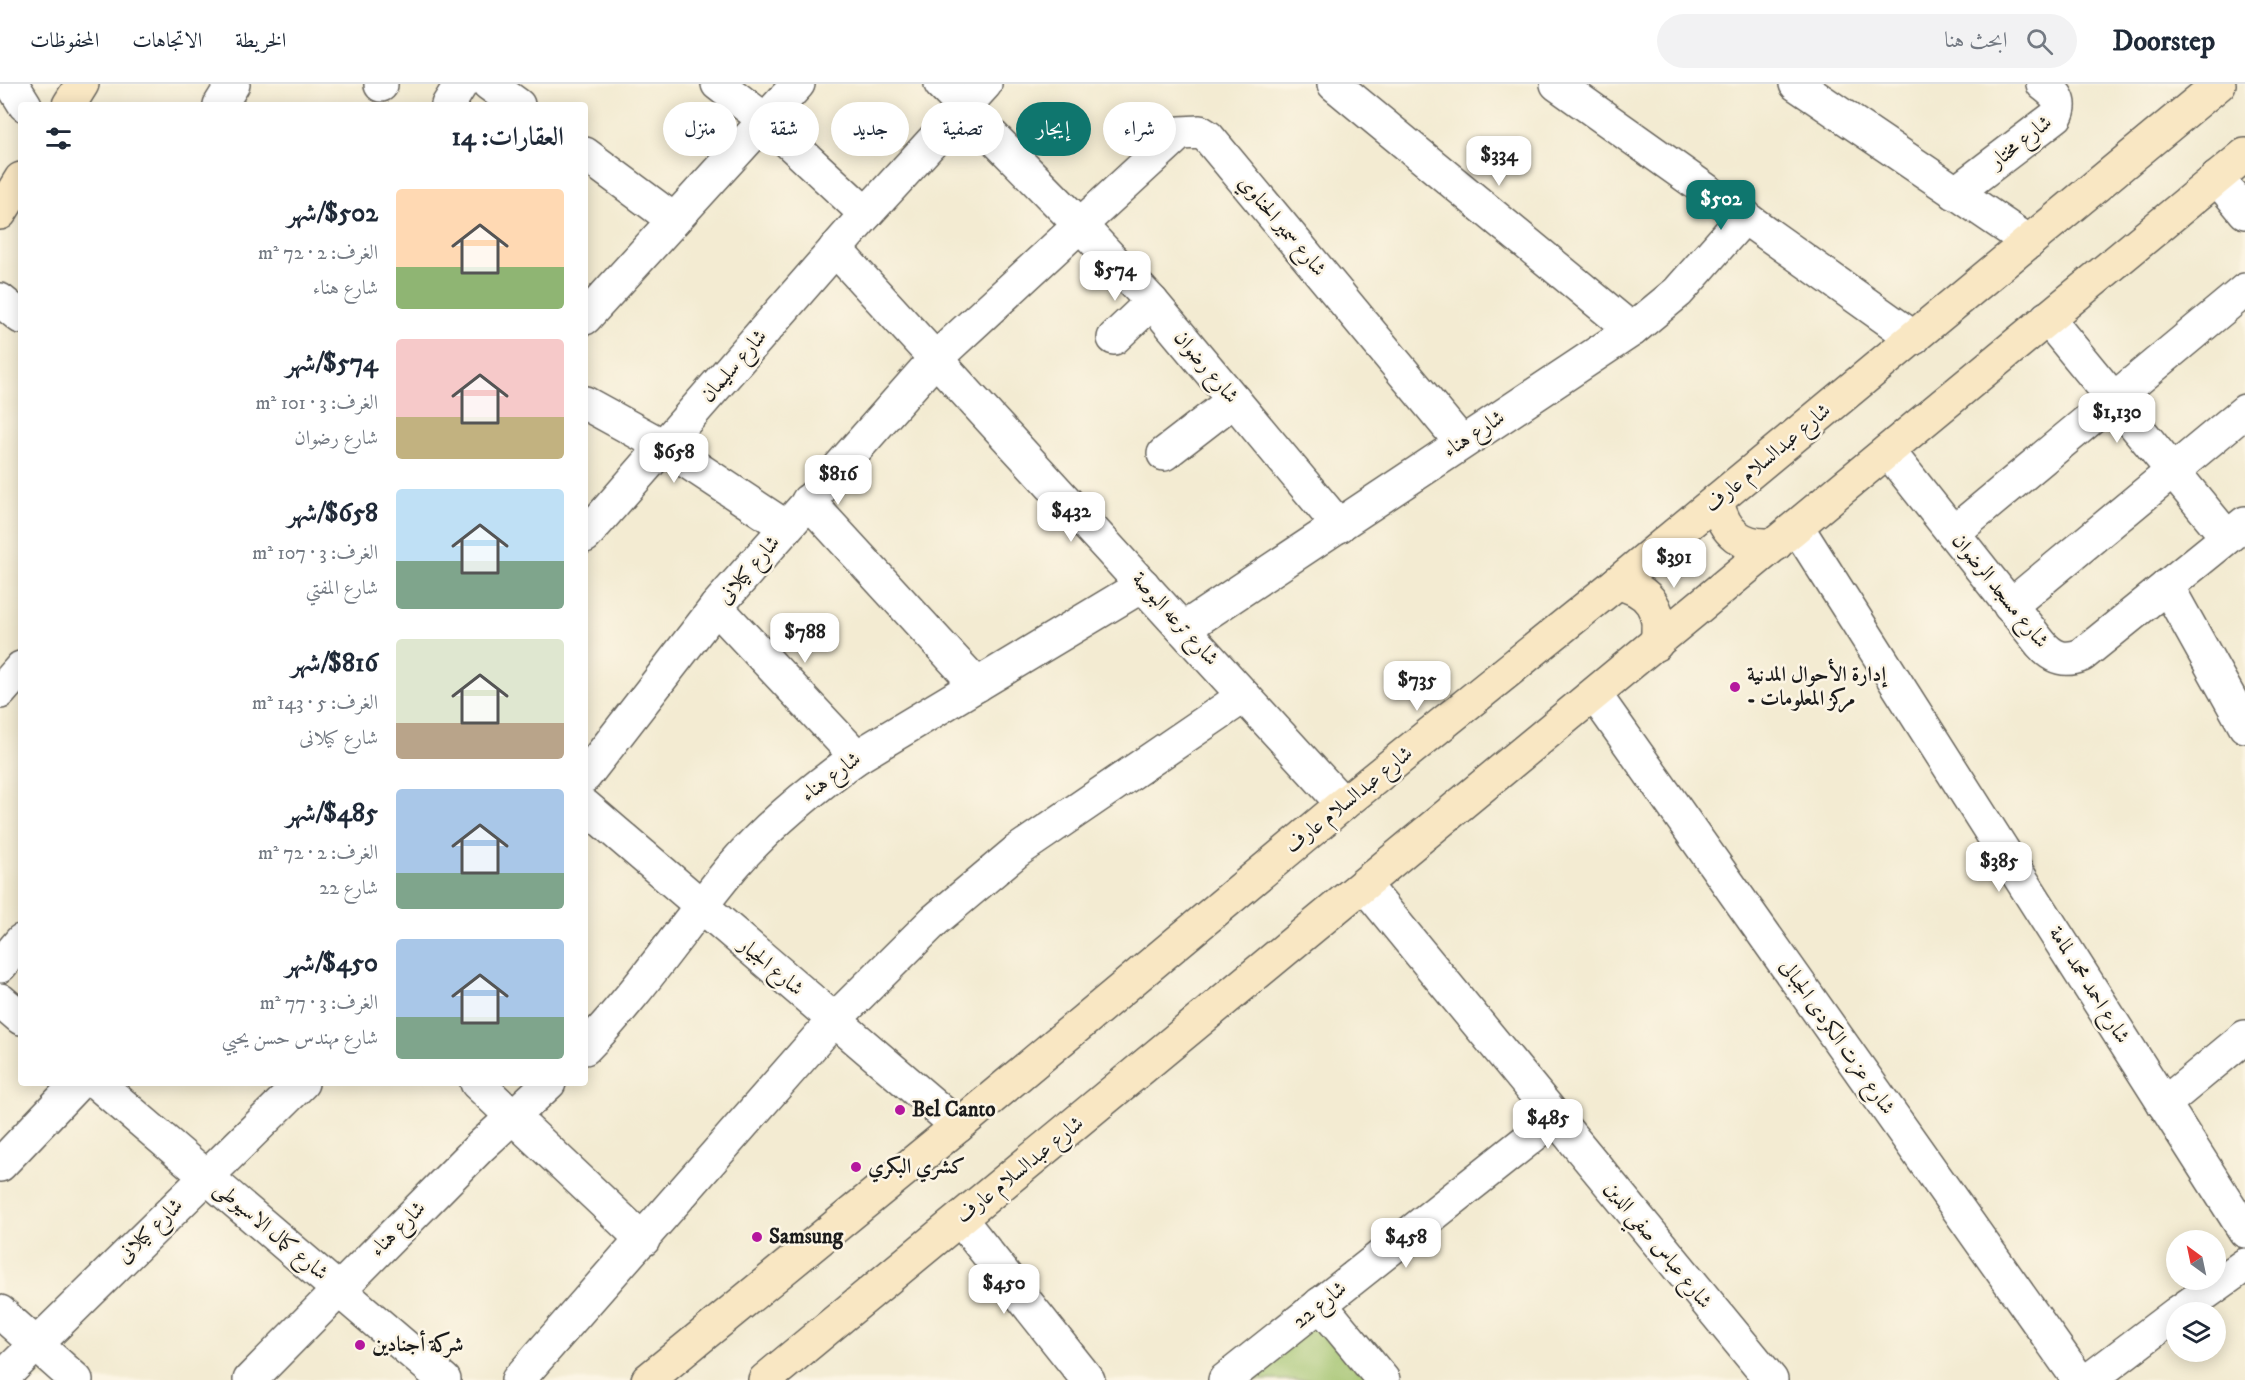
<!DOCTYPE html>
<html lang="ar">
<meta charset="utf-8">
<style>
body{margin:0;font-family:"IM FELL DW Pica",Amiri,serif;background:#f2f2f3;color:#1f2937;direction:rtl;height:100vh;display:flex;flex-direction:column;font-size:22px;white-space:nowrap}
*{box-sizing:border-box;margin:0}
p{font-size:20px;color:#747a83}
.icon{flex:none;width:33px;height:33px;fill:none;stroke:currentColor;stroke-width:2;stroke-linecap:round;stroke-linejoin:round}
.map{position:relative;flex:1;overflow:hidden;direction:ltr}
.side{position:absolute;left:18px;top:18px;width:570px;height:984px;display:flex;flex-direction:column;background:#fff;border-radius:6px;box-shadow:0 3px 15px #0003;direction:rtl}
.side>*{flex:none}
.hud{position:absolute;left:606px;top:18px;width:570px;height:54px;direction:rtl;display:flex;gap:12px}
.needle{width:39px;rotate:327deg}
.controls{position:absolute;left:2166px;top:1146px;display:grid;gap:12px}
.controls a{display:grid;place-items:center;width:60px;height:60px;border-radius:50%;background:#fff;box-shadow:0 3px 15px #0003;font-size:30px}
.price{position:absolute;translate:-50% -51px;padding:0 14px;border-radius:12px;background:#fff;color:#222;font-size:20px;line-height:39px;filter:drop-shadow(0 2px 3px #0008)}
.price::after{content:'';position:absolute;left:50%;top:36px;width:18px;height:14px;margin-left:-9px;background:inherit;clip-path:polygon(0 0,100% 0,50% 100%)}
.price.selected{background:#0f766e;color:#fff}
ul{padding:0;list-style:none}
li{display:flex;align-items:center;gap:18px;height:150px;padding:0 24px}
li span{display:grid;place-items:center;flex:none;width:168px;height:120px;border-radius:6px;color:#555}
li>.icon{margin-inline-start:auto}
span .icon{width:72px;height:72px;fill:#fffc;stroke-width:1}
li b{font-size:26px}
h2{display:flex;justify-content:space-between;align-items:center;height:72px;padding:0 24px;font-size:26px}
.chip{padding:0 21px;border-radius:27px;background:#fff;box-shadow:0 3px 15px #0003;font-size:21px;line-height:54px}
.chip.selected{background:#0f766e;color:#fff}
header{display:flex;align-items:center;gap:36px;box-sizing:border-box;height:84px;padding:0 30px;background:#fff;border-bottom:2px solid #e0e1e3}
header strong{font-size:28px}
nav{display:flex;gap:33px;margin-inline-start:auto;font-size:21px}
.search{width:420px;height:54px;background:#f2f2f3;display:flex;align-items:center;gap:15px;box-sizing:border-box;padding:0 21px;border-radius:33px;color:#747a83;font-size:22px}
.map>svg:first-child{display:block}
.green{fill:#9fc16b;stroke:#5e6e44;stroke-width:1.5}
.lines{fill:none;stroke-linecap:round;stroke-linejoin:round}
.street-casing{stroke:#67645c;stroke-width:36}
.secondary-casing{stroke:#67645c;stroke-width:36}
.street{stroke:#fff;stroke-width:33}
.secondary{stroke:#f9e7c3;stroke-width:33}
.poi-dot{fill:#b5179e;stroke:#fcf5e5;stroke-width:2}
.labels{text-anchor:middle;dominant-baseline:central;stroke-width:5;stroke-linejoin:round;paint-order:stroke}
.street-label{font-size:21px;fill:#1c1c1c;stroke:#fcf5e5}
.poi-label{font-size:21px;font-weight:bold;fill:#1c1c1c;stroke:#fcf5e5;text-anchor:start}
</style>
<header>
<strong>Doorstep</strong>
<div class="search"><svg class="icon" aria-label="search" viewBox="0 0 24 24"><circle cx="10" cy="10" r="6"/><path d="M15 15l6 6"/></svg>ابحث هنا</div>
<nav><a>الخريطة</a><a>الاتجاهات</a><a>المحفوظات</a></nav>
</header>
<div class="map">
<svg width="2245" height="1296" viewBox="0 0 2245 1296">
<rect width="100%" height="100%" fill="#fcf5e5"/>
<filter id="ink" filterUnits="userSpaceOnUse"><feTurbulence type="fractalNoise" baseFrequency=".0167" numOctaves="2"/><feDisplacementMap in="SourceGraphic" scale="12" xChannelSelector="R" yChannelSelector="G"/><feConvolveMatrix kernelMatrix="1 2 1 2 8 2 1 2 1" color-interpolation-filters="sRGB"/></filter>
<filter id="wash" filterUnits="userSpaceOnUse"><feTurbulence type="fractalNoise" baseFrequency=".008" numOctaves="4" result="noise"/><feDisplacementMap in="SourceGraphic" scale="24" xChannelSelector="R" yChannelSelector="G"/><feGaussianBlur stdDeviation="1.35" result="paint"/><feColorMatrix in="noise" values="0 0 0 0 0 0 0 0 0 0 0 0 0 0 0 0 0 1.4 0 .05"/><feComposite in="paint" operator="in"/></filter>
<g filter="url(#wash)">
<rect width="100%" height="100%" fill="#f3ebd2"/>
<polygon class="green" points="1320,1224 1379,1296 1229,1296"/>
</g>
<g filter="url(#ink)">
<g class="lines">
<defs>
<g id="street">
<polyline points="12,0 25,21"/>
<polyline points="489,0 518,21"/>
<polyline points="718,0 765,36 866,130"/>
<polyline points="941,0 1080,141 1152,218 1339,442"/>
<polyline points="1334,0 1632,246"/>
<polyline points="1557,0 1914,254"/>
<polyline points="1796,0 2029,158"/>
<polyline points="381,1 381,0"/>
<polyline points="220,21 233,0"/>
<polyline points="448,21 461,0"/>
<polyline points="585,70 674,136"/>
<polyline points="2217,94 2245,128"/>
<path d="M1955,109L2056,32C2064,17 2055,9 2043,0"/>
<polyline points="835,165 1343,720"/>
<polyline points="0,216 21,233"/>
<polyline points="585,234 798,0"/>
<polyline points="2047,234 2227,453"/>
<polyline points="1114,254 1152,218"/>
<polyline points="585,319 665,363 786,443"/>
<path d="M1888,367L2041,560C2053,574 2065,578 2082,571L2245,439"/>
<polyline points="1164,370 1234,316"/>
<polyline points="808,417 977,601"/>
<polyline points="1797,443 2245,1147"/>
<polyline points="1953,449 2245,206"/>
<polyline points="585,452 866,130 985,0"/>
<polyline points="2167,502 2245,642"/>
<polyline points="2010,522 2245,327"/>
<polyline points="716,523 857,673"/>
<polyline points="1183,545 1632,246 1678,208 1745,132"/>
<polyline points="0,608 21,584"/>
<polyline points="1595,611 2079,1296"/>
<polyline points="585,692 716,523 936,274 1180,49 1200,48 1208,53 1461,358"/>
<polyline points="585,722 958,1042"/>
<polyline points="1365,802 1771,1296"/>
<polyline points="0,882 21,857"/>
<polyline points="0,916 21,934"/>
<path d="M585,964C640,908 683,842 733,782C769,740 812,705 857,673L1143,501"/>
<polyline points="97,999 444,1296"/>
<polyline points="477,999 643,1156"/>
<polyline points="2164,1020 2245,953"/>
<polyline points="0,1081 78,999"/>
<polyline points="960,1135 1088,1296"/>
<polyline points="1320,1220 1383,1296"/>
<polyline points="0,1228 76,1296"/>
<polyline points="2179,1228 2245,1181"/>
<polyline points="0,1296 302,999"/>
<polyline points="250,1296 480,1063 549,999"/>
<polyline points="518,1296 834,936 935,836 1017,767 1244,612"/>
<polyline points="1225,1296 1555,1034"/>
<polyline points="2089,1296 2176,1230"/>
</g>
<g id="secondary">
<polyline points="69,21 82,0"/>
<polyline points="0,129 21,95"/>
<path d="M1717,416C1723,449 1743,465 1776,460"/>
<path d="M1617,499C1650,505 1664,528 1656,560"/>
<polyline points="648,1296 958,1042 1343,720 1617,499 2219,0"/>
<polyline points="765,1296 2245,71"/>
</g>
</defs>
<use href="#street" class="street-casing"/>
<use href="#secondary" class="secondary-casing"/>
<use href="#street" class="street"/>
<use href="#secondary" class="secondary"/>
</g>
</g>
<g class="poi-dot">
<circle cx="1735" cy="603" r="6"/>
<circle cx="900" cy="1026" r="6"/>
<circle cx="856" cy="1083" r="6"/>
<circle cx="757" cy="1153" r="6"/>
<circle cx="360" cy="1261" r="6"/>
</g>
<g class="labels">
<g class="street-label">
<text transform="translate(2021 58) rotate(-38)">شارع مختار</text>
<text transform="translate(1282 142) rotate(50)">شارع سمير الحناوي</text>
<text transform="translate(734 282) rotate(-49)">شارع سليمان</text>
<text transform="translate(1206 283) rotate(50)">شارع رضوان</text>
<text transform="translate(1474 350) rotate(-33)">شارع هناء</text>
<text transform="translate(1768 374) rotate(-40)">شارع عبدالسلام عارف</text>
<text transform="translate(749 486) rotate(-49)">شارع كيلانى</text>
<text transform="translate(2000 507) rotate(51)">شارع مسجد الرضوان</text>
<text transform="translate(1175 535) rotate(48)">شارع ترعه البوصة</text>
<text transform="translate(831 693) rotate(-37)">شارع هناء</text>
<text transform="translate(1349 716) rotate(-39)">شارع عبدالسلام عارف</text>
<text transform="translate(771 883) rotate(40)">شارع الجيار</text>
<text transform="translate(2089 901) rotate(58)">شارع احمد محمد لمامة</text>
<text transform="translate(1837 953) rotate(55)">شارع عزت الكردى الجبالى</text>
<text transform="translate(1020 1086) rotate(-39)">شارع عبدالسلام عارف</text>
<text transform="translate(398 1145) rotate(-45)">شارع هناء</text>
<text transform="translate(150 1147) rotate(-44)">شارع كيلانى</text>
<text transform="translate(271 1147) rotate(40)">شارع كمال الاسيوطى</text>
<text transform="translate(1658 1161) rotate(51)">شارع عباس صفي الدين</text>
<text transform="translate(1320 1221) rotate(-39)">شارع 22</text>
</g>
<g class="poi-label">
<text x="1747" y="591">إدارة الأحوال المدنية<tspan x="1747" dy="24">- مركز المعلومات</tspan></text>
<text x="912" y="1026">Bel Canto</text>
<text x="868" y="1083">كشري البكري</text>
<text x="769" y="1153">Samsung</text>
<text x="372" y="1261">شركة أجنادين</text>
</g>
</g>
</svg>
<div class="controls">
<a><svg class="needle" viewBox="-14 -14 28 28"><path d="M0-13l5 13h-10z" fill="#e53935"/><path d="M0 13l5-13h-10z" fill="#747a83"/></svg></a>
<a><svg class="icon" aria-label="layers" viewBox="0 0 24 24"><path d="M12 4l9 5-9 5-9-5zM3 14l9 5 9-5"/></svg></a>
</div>
<b class="price" style="left:1499px;top:103px">$334</b>
<b class="price selected" style="left:1721px;top:147px">$502</b>
<b class="price" style="left:1115px;top:218px">$574</b>
<b class="price" style="left:2117px;top:360px">$1,130</b>
<b class="price" style="left:674px;top:400px">$658</b>
<b class="price" style="left:838px;top:422px">$816</b>
<b class="price" style="left:1071px;top:459px">$432</b>
<b class="price" style="left:1674px;top:505px">$391</b>
<b class="price" style="left:805px;top:580px">$788</b>
<b class="price" style="left:1417px;top:628px">$735</b>
<b class="price" style="left:1999px;top:809px">$385</b>
<b class="price" style="left:1548px;top:1066px">$485</b>
<b class="price" style="left:1406px;top:1185px">$458</b>
<b class="price" style="left:1004px;top:1231px">$450</b>
<div class="hud">
<a class="chip">شراء</a>
<a class="chip selected">إيجار</a>
<a class="chip">تصفية</a>
<a class="chip">جديد</a>
<a class="chip">شقة</a>
<a class="chip">منزل</a>
</div>
<section class="side">
<h2>العقارات: 14<svg class="icon" aria-label="filters" viewBox="0 0 24 24"><path d="M4 7h16M4 17h16"/><circle cx="9" cy="7" r="2"/><circle cx="15" cy="17" r="2"/></svg></h2>
<ul>
<li><span style="background:linear-gradient(#ffd9b3 65%,#8fb573 0)"><svg class="icon" aria-label="home" viewBox="0 0 24 24"><path d="M3 11l9-7 9 7M6 9v11h12V9"/></svg></span><div><b>$502/شهر</b><p>الغرف: 2 · 72 m²</p><p>شارع هناء</p></div></li>
<li><span style="background:linear-gradient(#f6c9c9 65%,#c2b280 0)"><svg class="icon" aria-label="home" viewBox="0 0 24 24"><path d="M3 11l9-7 9 7M6 9v11h12V9"/></svg></span><div><b>$574/شهر</b><p>الغرف: 3 · 101 m²</p><p>شارع رضوان</p></div></li>
<li><span style="background:linear-gradient(#bfe0f5 60%,#7fa58c 0)"><svg class="icon" aria-label="home" viewBox="0 0 24 24"><path d="M3 11l9-7 9 7M6 9v11h12V9"/></svg></span><div><b>$658/شهر</b><p>الغرف: 3 · 107 m²</p><p>شارع المفتي</p></div></li>
<li><span style="background:linear-gradient(#dfe7d0 70%,#b9a48a 0)"><svg class="icon" aria-label="home" viewBox="0 0 24 24"><path d="M3 11l9-7 9 7M6 9v11h12V9"/></svg></span><div><b>$816/شهر</b><p>الغرف: 5 · 143 m²</p><p>شارع كيلانى</p></div></li>
<li><span style="background:linear-gradient(#a9c7e8 70%,#7fa58c 0)"><svg class="icon" aria-label="home" viewBox="0 0 24 24"><path d="M3 11l9-7 9 7M6 9v11h12V9"/></svg></span><div><b>$485/شهر</b><p>الغرف: 2 · 72 m²</p><p>شارع 22</p></div></li>
<li><span style="background:linear-gradient(#a9c7e8 65%,#7fa58c 0)"><svg class="icon" aria-label="home" viewBox="0 0 24 24"><path d="M3 11l9-7 9 7M6 9v11h12V9"/></svg></span><div><b>$450/شهر</b><p>الغرف: 3 · 77 m²</p><p>شارع مهندس حسن يحيي</p></div></li>
</ul>
</section>
</div>
